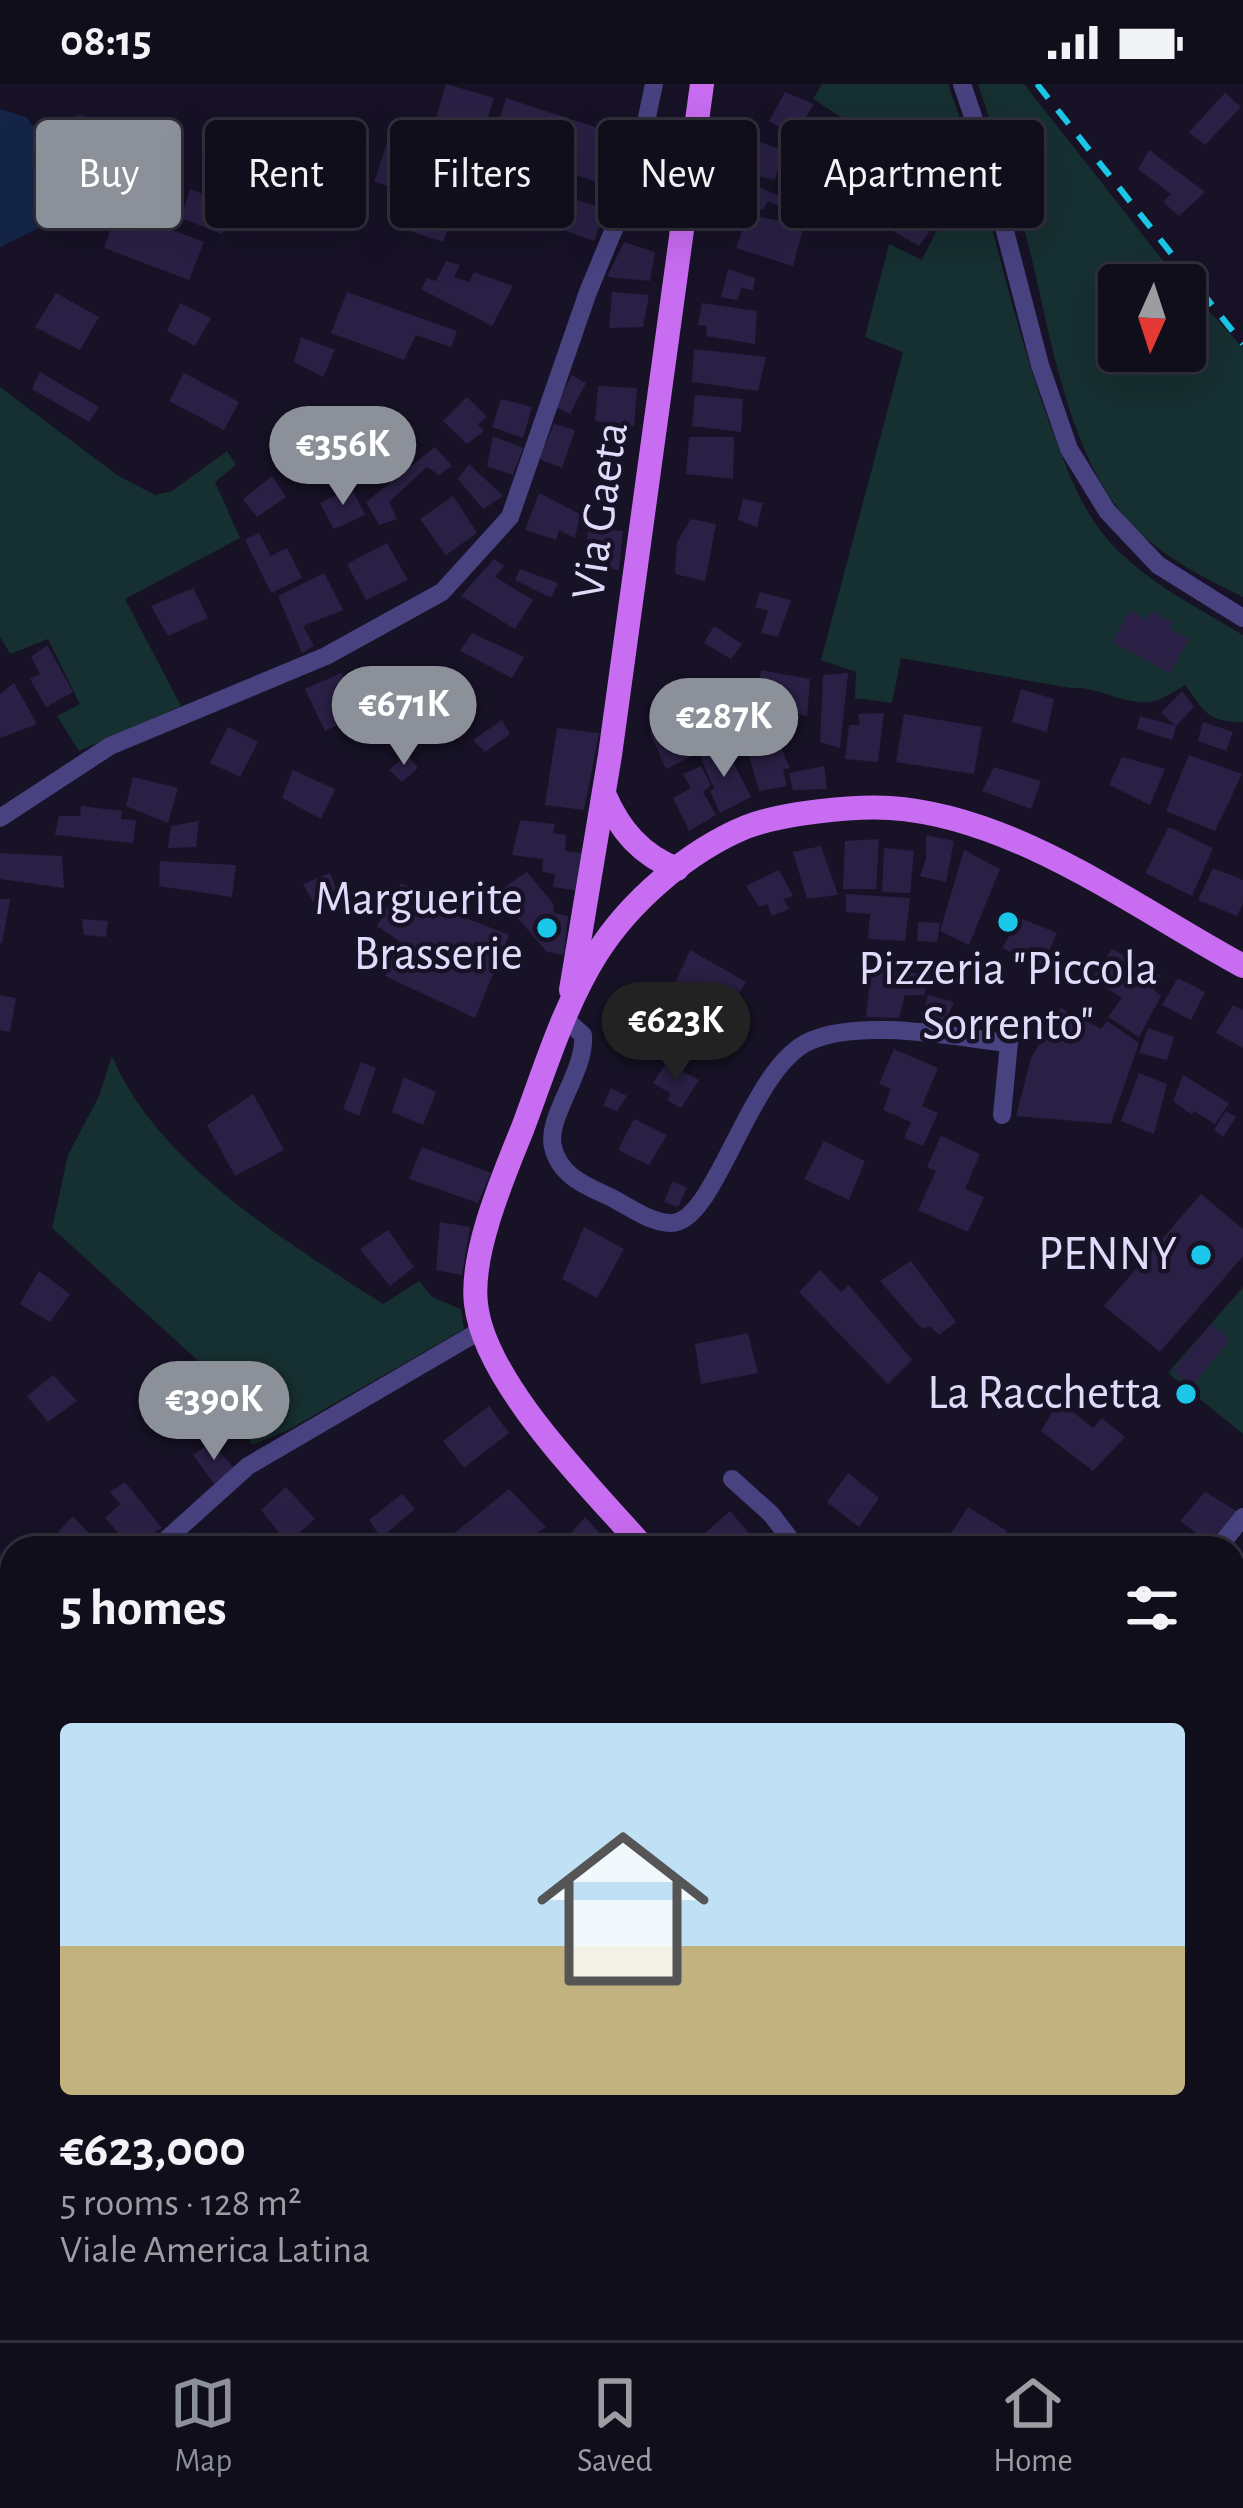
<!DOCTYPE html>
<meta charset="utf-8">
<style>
body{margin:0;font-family:"Alegreya Sans",sans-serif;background:#1e1c29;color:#f1f3f6;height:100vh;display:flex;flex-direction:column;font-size:45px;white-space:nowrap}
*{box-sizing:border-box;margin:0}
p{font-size:39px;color:#9c9ca3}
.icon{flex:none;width:66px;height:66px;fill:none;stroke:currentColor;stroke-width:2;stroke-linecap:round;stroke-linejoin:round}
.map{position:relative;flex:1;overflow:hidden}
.panel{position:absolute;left:0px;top:1452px;width:1245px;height:804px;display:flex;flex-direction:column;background:#110e1c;border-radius:36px 36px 0 0;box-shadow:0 12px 48px #0002,0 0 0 3px #302e3b}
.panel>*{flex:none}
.hud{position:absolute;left:36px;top:36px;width:1173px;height:108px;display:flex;gap:24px}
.needle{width:78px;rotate:183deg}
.fabs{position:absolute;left:1098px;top:180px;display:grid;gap:24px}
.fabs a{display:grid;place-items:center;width:108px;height:108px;border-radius:12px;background:#110e1c;box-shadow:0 12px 48px #0002,0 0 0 3px #302e3b;font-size:60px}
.price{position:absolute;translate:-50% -102px;padding:0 27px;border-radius:42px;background:#8c9099;color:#fff;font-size:39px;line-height:78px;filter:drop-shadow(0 3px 6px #0008)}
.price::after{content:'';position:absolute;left:50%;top:72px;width:36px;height:27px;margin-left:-18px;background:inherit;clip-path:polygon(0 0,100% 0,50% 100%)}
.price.selected{background:#222;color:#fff}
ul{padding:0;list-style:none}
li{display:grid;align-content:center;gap:24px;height:636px;padding:0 60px}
li span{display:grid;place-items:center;height:372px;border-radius:12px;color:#555}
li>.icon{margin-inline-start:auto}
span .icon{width:216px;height:216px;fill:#fffc;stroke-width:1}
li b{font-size:51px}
h2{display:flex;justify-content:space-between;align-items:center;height:144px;padding:0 60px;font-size:51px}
.pill{padding:0 42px;border-radius:12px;background:#110e1c;box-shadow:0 12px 48px #0002,0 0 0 3px #302e3b;font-size:42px;line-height:108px}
.pill.selected{background:#8c9099;color:#fff}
.status{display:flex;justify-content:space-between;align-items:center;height:84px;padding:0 60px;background:#110e1c;direction:ltr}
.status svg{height:33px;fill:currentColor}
.menu{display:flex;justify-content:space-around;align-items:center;height:168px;border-top:3px solid #302e3b;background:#110e1c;font-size:33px;color:#9c9ca3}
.menu a{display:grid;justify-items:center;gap:6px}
.menu .selected{color:#8c9099}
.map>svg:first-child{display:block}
.green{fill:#162f30;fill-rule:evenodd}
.water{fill:#142548}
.building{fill:#2a2045}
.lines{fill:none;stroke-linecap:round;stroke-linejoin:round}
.minor{stroke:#484280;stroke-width:18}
.major{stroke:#c86cf1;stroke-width:24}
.rail{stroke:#1ac7e9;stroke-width:6;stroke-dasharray:18 15;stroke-linecap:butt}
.poi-dot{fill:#1ac7e9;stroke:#171226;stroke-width:4.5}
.labels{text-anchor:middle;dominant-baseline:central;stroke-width:9;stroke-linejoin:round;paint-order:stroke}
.street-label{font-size:48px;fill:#e1dbfb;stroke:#171226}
.poi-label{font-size:48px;fill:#e1dbfb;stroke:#171226;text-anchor:end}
</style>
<div class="status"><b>08:15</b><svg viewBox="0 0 49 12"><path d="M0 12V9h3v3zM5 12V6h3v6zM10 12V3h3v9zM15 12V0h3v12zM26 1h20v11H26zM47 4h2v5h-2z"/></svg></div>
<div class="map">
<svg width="1243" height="2256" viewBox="0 0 1243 2256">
<rect width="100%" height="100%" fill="#171226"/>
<g class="green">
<path d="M822,0H948C989,112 1009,231 1051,343C1064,377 1076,412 1097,442C1133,492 1192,520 1243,551V638C1207,638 1205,628 1185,601C1174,607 1161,617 1149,618C1123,621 1097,602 1070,604L901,574L892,619L855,614L856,588L821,576L903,268L865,253L889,160L922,176L948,123L905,100L915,81L813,15Z"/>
<path d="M978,0H1024L1161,174L1243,264V513C1206,495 1165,474 1136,445C1065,375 1050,241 1025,148C1012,98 994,49 978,0ZM1119,201H1185V267H1119Z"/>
<polygon points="0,303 117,391 155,411 172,407 227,367 236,381 215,398 240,454 125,515 181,622 79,667 57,632 80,620 48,555 10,570 0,552"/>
<path d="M112,972C158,1081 287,1158 383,1220L419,1197L432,1213L461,1225L464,1245L290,1345L252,1361L216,1293L52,1144L68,1071L99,1012Z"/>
<polygon points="1243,1203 1243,1350 1168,1289"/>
<polygon points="1233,1962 1243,1969 1243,2256 1190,2256 1191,2244 1233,2244"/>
<polygon points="31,2244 253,2244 240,2256 47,2256"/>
</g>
<path class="water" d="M0,25L26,33L32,41L65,44L77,31C93,32 92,37 104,45C121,55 131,62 126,86L35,146L0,163Z"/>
<g class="building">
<polygon points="446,0 494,14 483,49 436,34"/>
<polygon points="785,8 814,20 806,33 816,40 804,58 769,37"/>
<polygon points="1225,9 1241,23 1205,61 1189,48"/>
<polygon points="506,14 632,55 616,104 490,64"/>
<polygon points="325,38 365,48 353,89 309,75"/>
<polygon points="256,47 288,57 280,84 268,81 266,90 226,77 235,48 254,55"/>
<polygon points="732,49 783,66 775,96 728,85"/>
<polygon points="386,62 427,75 413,110 374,98"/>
<polygon points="666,63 680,67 675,89 665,86"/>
<polygon points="1149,66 1205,108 1179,132 1163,118 1171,110 1138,85"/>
<polygon points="446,78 487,90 475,125 438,111"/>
<polygon points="499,88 543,102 533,128 492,117"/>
<polygon points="844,96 883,118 868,146 830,128"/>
<polygon points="755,101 788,116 786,125 768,117 763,126 746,119"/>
<polygon points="190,105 236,122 222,150 181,134"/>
<polygon points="914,108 934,119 919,143 929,148 919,162 893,147"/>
<polygon points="423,114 454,126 443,158 407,146"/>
<polygon points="577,116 606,125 594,157 564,146"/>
<polygon points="118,126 204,158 189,196 104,164"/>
<polygon points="748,131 804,141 793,182 736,164"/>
<polygon points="624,158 655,168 650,197 607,193"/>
<polygon points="446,177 460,181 454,193 469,198 474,188 513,202 492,242 421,205 427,194 436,197"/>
<polygon points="728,185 755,194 753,206 742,204 737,216 721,213"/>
<polygon points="347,208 457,247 451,263 416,251 404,276 331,249"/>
<polygon points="612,208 649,211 643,243 609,244"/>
<polygon points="56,209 99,233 80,266 35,243"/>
<polygon points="180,219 211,234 195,262 167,247"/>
<polygon points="702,219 757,227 755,260 706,252 707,242 698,241"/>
<polygon points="301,253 335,266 323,293 294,278"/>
<polygon points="694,265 766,273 758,307 692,298"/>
<polygon points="40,288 99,323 89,338 32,305"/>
<polygon points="184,289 239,318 224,346 169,317"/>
<polygon points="572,291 586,299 570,330 555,323"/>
<polygon points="598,302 637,304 634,342 595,337"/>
<polygon points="695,311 743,315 741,348 692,342"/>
<polygon points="467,313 487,333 478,340 484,347 467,360 443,337"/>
<polygon points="501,315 532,323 523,354 492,343"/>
<polygon points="554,340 575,346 562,384 539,375"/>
<polygon points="493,352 523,364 513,391 487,382"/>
<polygon points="317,353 324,373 293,387 285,369"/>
<polygon points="689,353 734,353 733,395 686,390"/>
<polygon points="435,363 452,382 439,391 427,383 389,418 397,435 379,441 366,418"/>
<polygon points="469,380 503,412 483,425 458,395"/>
<polygon points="272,392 286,413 257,433 243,415"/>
<polygon points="351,403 365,431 334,445 320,419"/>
<polygon points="539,409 580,430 575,454 559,446 556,456 525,446"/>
<polygon points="453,412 477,449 446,471 420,435"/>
<polygon points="743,415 763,419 757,443 738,436"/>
<polygon points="691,435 716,440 705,497 675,490 677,458"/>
<polygon points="588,444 623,447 619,486 586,481"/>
<polygon points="259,449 271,472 287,464 302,494 271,509 245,456"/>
<polygon points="387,459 408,496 366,516 347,480"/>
<polygon points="494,475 504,482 495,493 533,516 515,545 461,512"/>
<polygon points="520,485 558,499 551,514 515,496"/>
<polygon points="324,489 343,526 303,542 314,562 302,569 278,512"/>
<polygon points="193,504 208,534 168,552 151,522"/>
<polygon points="760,508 791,516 778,553 761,549 768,527 755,523"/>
<polygon points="1130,526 1147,536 1152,527 1173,538 1169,544 1189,555 1170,589 1113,558"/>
<polygon points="714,542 742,560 731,575 704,559"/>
<polygon points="472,549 524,573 512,594 460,567"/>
<polygon points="47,561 73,608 46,623 30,595 40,590 31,573"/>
<polygon points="761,586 810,595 807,632 756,620"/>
<polygon points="341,589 361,630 325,647 305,605"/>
<polygon points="848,589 840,664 820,658 823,591"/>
<polygon points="14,599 37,640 0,654 0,610"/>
<polygon points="1021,605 1054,615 1047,648 1012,638"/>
<polygon points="1182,607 1194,623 1176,642 1161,629"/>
<polygon points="383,609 387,620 366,626 361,615"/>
<polygon points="723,612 737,632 744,651 727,657 710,618"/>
<polygon points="884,629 878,678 845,675 849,641 860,641 858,630"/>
<polygon points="904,630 982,643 974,690 896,678"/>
<polygon points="1140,632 1176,642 1172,656 1137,645"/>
<polygon points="502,636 510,650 485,668 473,656"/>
<polygon points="682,636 694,671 666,685 650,649"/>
<polygon points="1203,638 1233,648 1226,667 1198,657"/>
<polygon points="228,643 258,658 240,693 210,679"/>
<polygon points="557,644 599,649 584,726 545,721"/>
<polygon points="716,661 725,675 730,672 751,713 720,729 710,707 714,704 699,670"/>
<polygon points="780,662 790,684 783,685 787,702 759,707 749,672"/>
<polygon points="407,670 418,684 402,698 389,686"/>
<polygon points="1189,671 1242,690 1215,747 1166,727"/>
<polygon points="1122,673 1165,685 1150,721 1109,701"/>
<polygon points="701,682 711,701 703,708 716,731 689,747 673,714 691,704 683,690"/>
<polygon points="824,682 827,705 793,706 789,689"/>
<polygon points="994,683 1041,697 1031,725 982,707"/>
<polygon points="293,686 335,705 321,735 282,714"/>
<polygon points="133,693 178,704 168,739 126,722"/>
<polygon points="81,722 122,727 121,735 136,736 133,759 55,751 59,732 80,732"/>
<polygon points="520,736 555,740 553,749 566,751 565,767 583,769 578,807 553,803 555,790 542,788 543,775 512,771"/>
<polygon points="199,737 196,763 168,764 171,742"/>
<polygon points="1169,743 1213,764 1192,812 1145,789"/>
<polygon points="926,751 954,757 946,798 920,792 926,775"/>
<polygon points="879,755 876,805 843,805 845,757"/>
<polygon points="821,762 838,811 807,815 793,768"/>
<polygon points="884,764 914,767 910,809 882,808"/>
<polygon points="964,766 1000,785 969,861 940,847"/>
<polygon points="0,769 62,772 64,804 0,795"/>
<polygon points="160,777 236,781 232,813 159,802"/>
<polygon points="1213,784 1243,796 1243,819 1237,832 1198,816"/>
<polygon points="779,786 793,812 783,815 789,825 772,832 767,820 759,823 746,802"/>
<polygon points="527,788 553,819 554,829 568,832 564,871 547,868 496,809"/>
<polygon points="330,789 339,811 313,818 303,800"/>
<polygon points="401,799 466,834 509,851 475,934 385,892 399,857 377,842"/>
<polygon points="846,810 910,814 905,857 868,855 870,830 846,828"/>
<polygon points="0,815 10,815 2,859 0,859"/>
<polygon points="1020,834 1057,849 1042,882 1002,864"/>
<polygon points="82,835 108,837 106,853 84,851"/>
<polygon points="918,838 940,839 937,858 917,857"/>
<polygon points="1112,865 1161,892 1154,906 1161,912 1139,953 1108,933 1122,914 1092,895"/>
<polygon points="690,866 746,898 722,936 671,908"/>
<polygon points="871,886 931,890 924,911 905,911 899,934 866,933"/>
<polygon points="1178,894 1205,908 1191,936 1162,921"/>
<polygon points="0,911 16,914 10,948 0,946"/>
<polygon points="928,911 954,918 944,940 920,942"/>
<polygon points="1233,921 1243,926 1243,964 1216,949"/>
<polygon points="1061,924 1101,945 1107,937 1139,959 1111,1040 1016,1032 1031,974"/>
<polygon points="1148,944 1174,953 1167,976 1139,969"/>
<polygon points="894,965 938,984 922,1022 938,1029 923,1062 904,1054 911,1038 883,1026 891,1005 879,1000"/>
<polygon points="361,978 376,984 359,1032 343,1025"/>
<polygon points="666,979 699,996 681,1024 667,1016 671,1010 653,999"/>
<polygon points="1139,989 1167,1000 1154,1050 1121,1037"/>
<polygon points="1183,991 1229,1019 1215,1040 1194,1027 1192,1031 1173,1017"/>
<polygon points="404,993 436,1008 423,1041 392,1028"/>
<polygon points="611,1004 627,1012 617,1027 603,1022"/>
<polygon points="253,1010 284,1066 235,1092 207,1041"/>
<polygon points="1226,1027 1236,1033 1223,1053 1214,1046"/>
<polygon points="634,1035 667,1051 649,1081 618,1066"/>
<polygon points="941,1052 980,1070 965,1105 984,1113 968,1148 918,1126 936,1087 927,1083"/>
<polygon points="824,1057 865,1077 849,1116 804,1095"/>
<polygon points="422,1063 491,1089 478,1119 409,1095"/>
<polygon points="673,1097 687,1104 678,1123 664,1118"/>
<polygon points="1201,1110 1243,1145 1243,1172 1160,1268 1104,1222"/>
<polygon points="440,1138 470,1143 462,1191 436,1186"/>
<polygon points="584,1143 624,1165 597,1214 562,1195"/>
<polygon points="388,1146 414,1183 390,1202 360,1165"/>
<polygon points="911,1177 956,1238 939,1251 930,1242 922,1245 880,1197"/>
<polygon points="820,1186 841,1208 849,1201 912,1276 888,1300 799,1208"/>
<polygon points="39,1187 70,1210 50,1238 20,1220"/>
<polygon points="1211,1240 1230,1255 1192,1302 1173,1287"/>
<polygon points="748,1249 758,1289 701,1300 695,1260"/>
<polygon points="53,1291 77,1317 48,1338 27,1312"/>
<polygon points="179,1291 209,1324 188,1338 163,1314"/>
<polygon points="1059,1317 1093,1344 1102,1334 1125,1353 1093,1387 1041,1347"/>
<polygon points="489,1322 509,1349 464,1384 443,1357"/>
<polygon points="211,1358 235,1385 214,1400 193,1371"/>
<polygon points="848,1389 879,1414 859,1443 827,1418"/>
<polygon points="125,1398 162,1444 130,1462 105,1434 120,1420 110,1408"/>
<polygon points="286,1403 315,1435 287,1459 261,1426"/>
<polygon points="509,1405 546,1443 516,1464 456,1464 447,1455"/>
<polygon points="1205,1408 1240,1429 1213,1461 1180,1437"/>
<polygon points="402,1410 415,1425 381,1454 369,1436"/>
<polygon points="968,1423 1007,1447 993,1464 957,1464 947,1456"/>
<polygon points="730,1427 756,1457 749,1464 698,1464 694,1459"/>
<polygon points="73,1432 102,1464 52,1464 48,1459"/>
<polygon points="585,1433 607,1457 599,1464 558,1464"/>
<polygon points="244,1448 259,1464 227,1464"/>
<polygon points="0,1571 12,1585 12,1602 0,1614"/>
<polygon points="1233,1694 1243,1697 1243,1733 1233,1729"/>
<polygon points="621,2244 656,2244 645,2256 637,2256"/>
<polygon points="830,2244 864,2244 870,2256 835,2256"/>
<polygon points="912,2244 927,2244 931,2256 882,2256"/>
<polygon points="1108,2244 1149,2244 1154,2256 1113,2256"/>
<polygon points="1056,2245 1060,2256 1030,2256"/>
</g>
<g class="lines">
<g class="minor">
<polyline points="962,0 982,59 1040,281 1069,365 1107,427 1158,481 1243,534"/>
<polyline points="0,734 110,662 326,572 442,508 510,433 588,208 633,99 654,0"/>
<path d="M565,935L583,951C586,988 546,1032 553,1063C560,1093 587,1102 612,1114C629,1123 651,1139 671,1139C716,1140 749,983 810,957C862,934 953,953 1009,959L1002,1031"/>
<polyline points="732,1395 771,1430 797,1464"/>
<polyline points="157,1464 248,1382 483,1245"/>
<polyline points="1218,1464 1243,1433"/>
<polyline points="1233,1503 1243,1501"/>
<polyline points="1233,1553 1243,1558"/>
<polyline points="1073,2244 1082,2256"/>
</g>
<g class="major">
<path d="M605,712C620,746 641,771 677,785"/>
<polyline points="571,906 610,671 702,0"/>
<path d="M644,1464C592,1404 485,1300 476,1220C470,1170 503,1093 522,1046C544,988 563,924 596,871C629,818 688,767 746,743C782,729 852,722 890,724C1015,732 1136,824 1243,882"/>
<polyline points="679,2256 689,2244"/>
</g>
<polyline class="rail" points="1037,0 1243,260"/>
</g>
<g class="poi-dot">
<circle cx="1008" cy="838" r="12"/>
<circle cx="547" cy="844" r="12"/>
<circle cx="1201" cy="1171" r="12"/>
<circle cx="1186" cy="1310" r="12"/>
</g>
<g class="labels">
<g class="street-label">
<text transform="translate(601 427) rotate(-82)">Via Gaeta</text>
</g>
<g class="poi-label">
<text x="523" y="816">Marguerite<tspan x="523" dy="55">Brasserie</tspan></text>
<text x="1008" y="886" text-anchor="middle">Pizzeria "Piccola<tspan x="1008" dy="55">Sorrento"</tspan></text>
<text x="1177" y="1171">PENNY</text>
<text x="1162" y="1310">La Racchetta</text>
</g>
</g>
</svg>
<div class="fabs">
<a><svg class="needle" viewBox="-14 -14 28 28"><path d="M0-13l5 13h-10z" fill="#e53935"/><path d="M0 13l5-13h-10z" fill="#9c9ca3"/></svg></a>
</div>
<b class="price" style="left:343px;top:424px">€356K</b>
<b class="price" style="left:404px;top:684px">€671K</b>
<b class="price" style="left:724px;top:696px">€287K</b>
<b class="price selected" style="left:676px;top:1000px">€623K</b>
<b class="price" style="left:214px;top:1379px">€390K</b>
<div class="hud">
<a class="pill selected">Buy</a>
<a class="pill">Rent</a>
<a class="pill">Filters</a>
<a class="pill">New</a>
<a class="pill">Apartment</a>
</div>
<section class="panel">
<h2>5 homes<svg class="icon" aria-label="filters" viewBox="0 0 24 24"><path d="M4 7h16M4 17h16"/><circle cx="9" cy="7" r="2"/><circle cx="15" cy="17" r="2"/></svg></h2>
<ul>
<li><span style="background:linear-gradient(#bfe0f5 60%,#c2b280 0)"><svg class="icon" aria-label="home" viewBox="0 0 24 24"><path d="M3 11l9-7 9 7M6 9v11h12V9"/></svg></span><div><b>€623,000</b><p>5 rooms · 128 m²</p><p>Viale America Latina</p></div></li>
</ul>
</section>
</div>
<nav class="menu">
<a class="selected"><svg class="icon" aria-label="map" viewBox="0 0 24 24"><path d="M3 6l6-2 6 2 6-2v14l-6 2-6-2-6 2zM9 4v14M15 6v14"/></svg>Map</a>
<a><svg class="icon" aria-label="saved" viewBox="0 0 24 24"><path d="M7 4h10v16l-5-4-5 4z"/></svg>Saved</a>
<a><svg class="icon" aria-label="home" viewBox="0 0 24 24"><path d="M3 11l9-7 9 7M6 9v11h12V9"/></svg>Home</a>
</nav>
